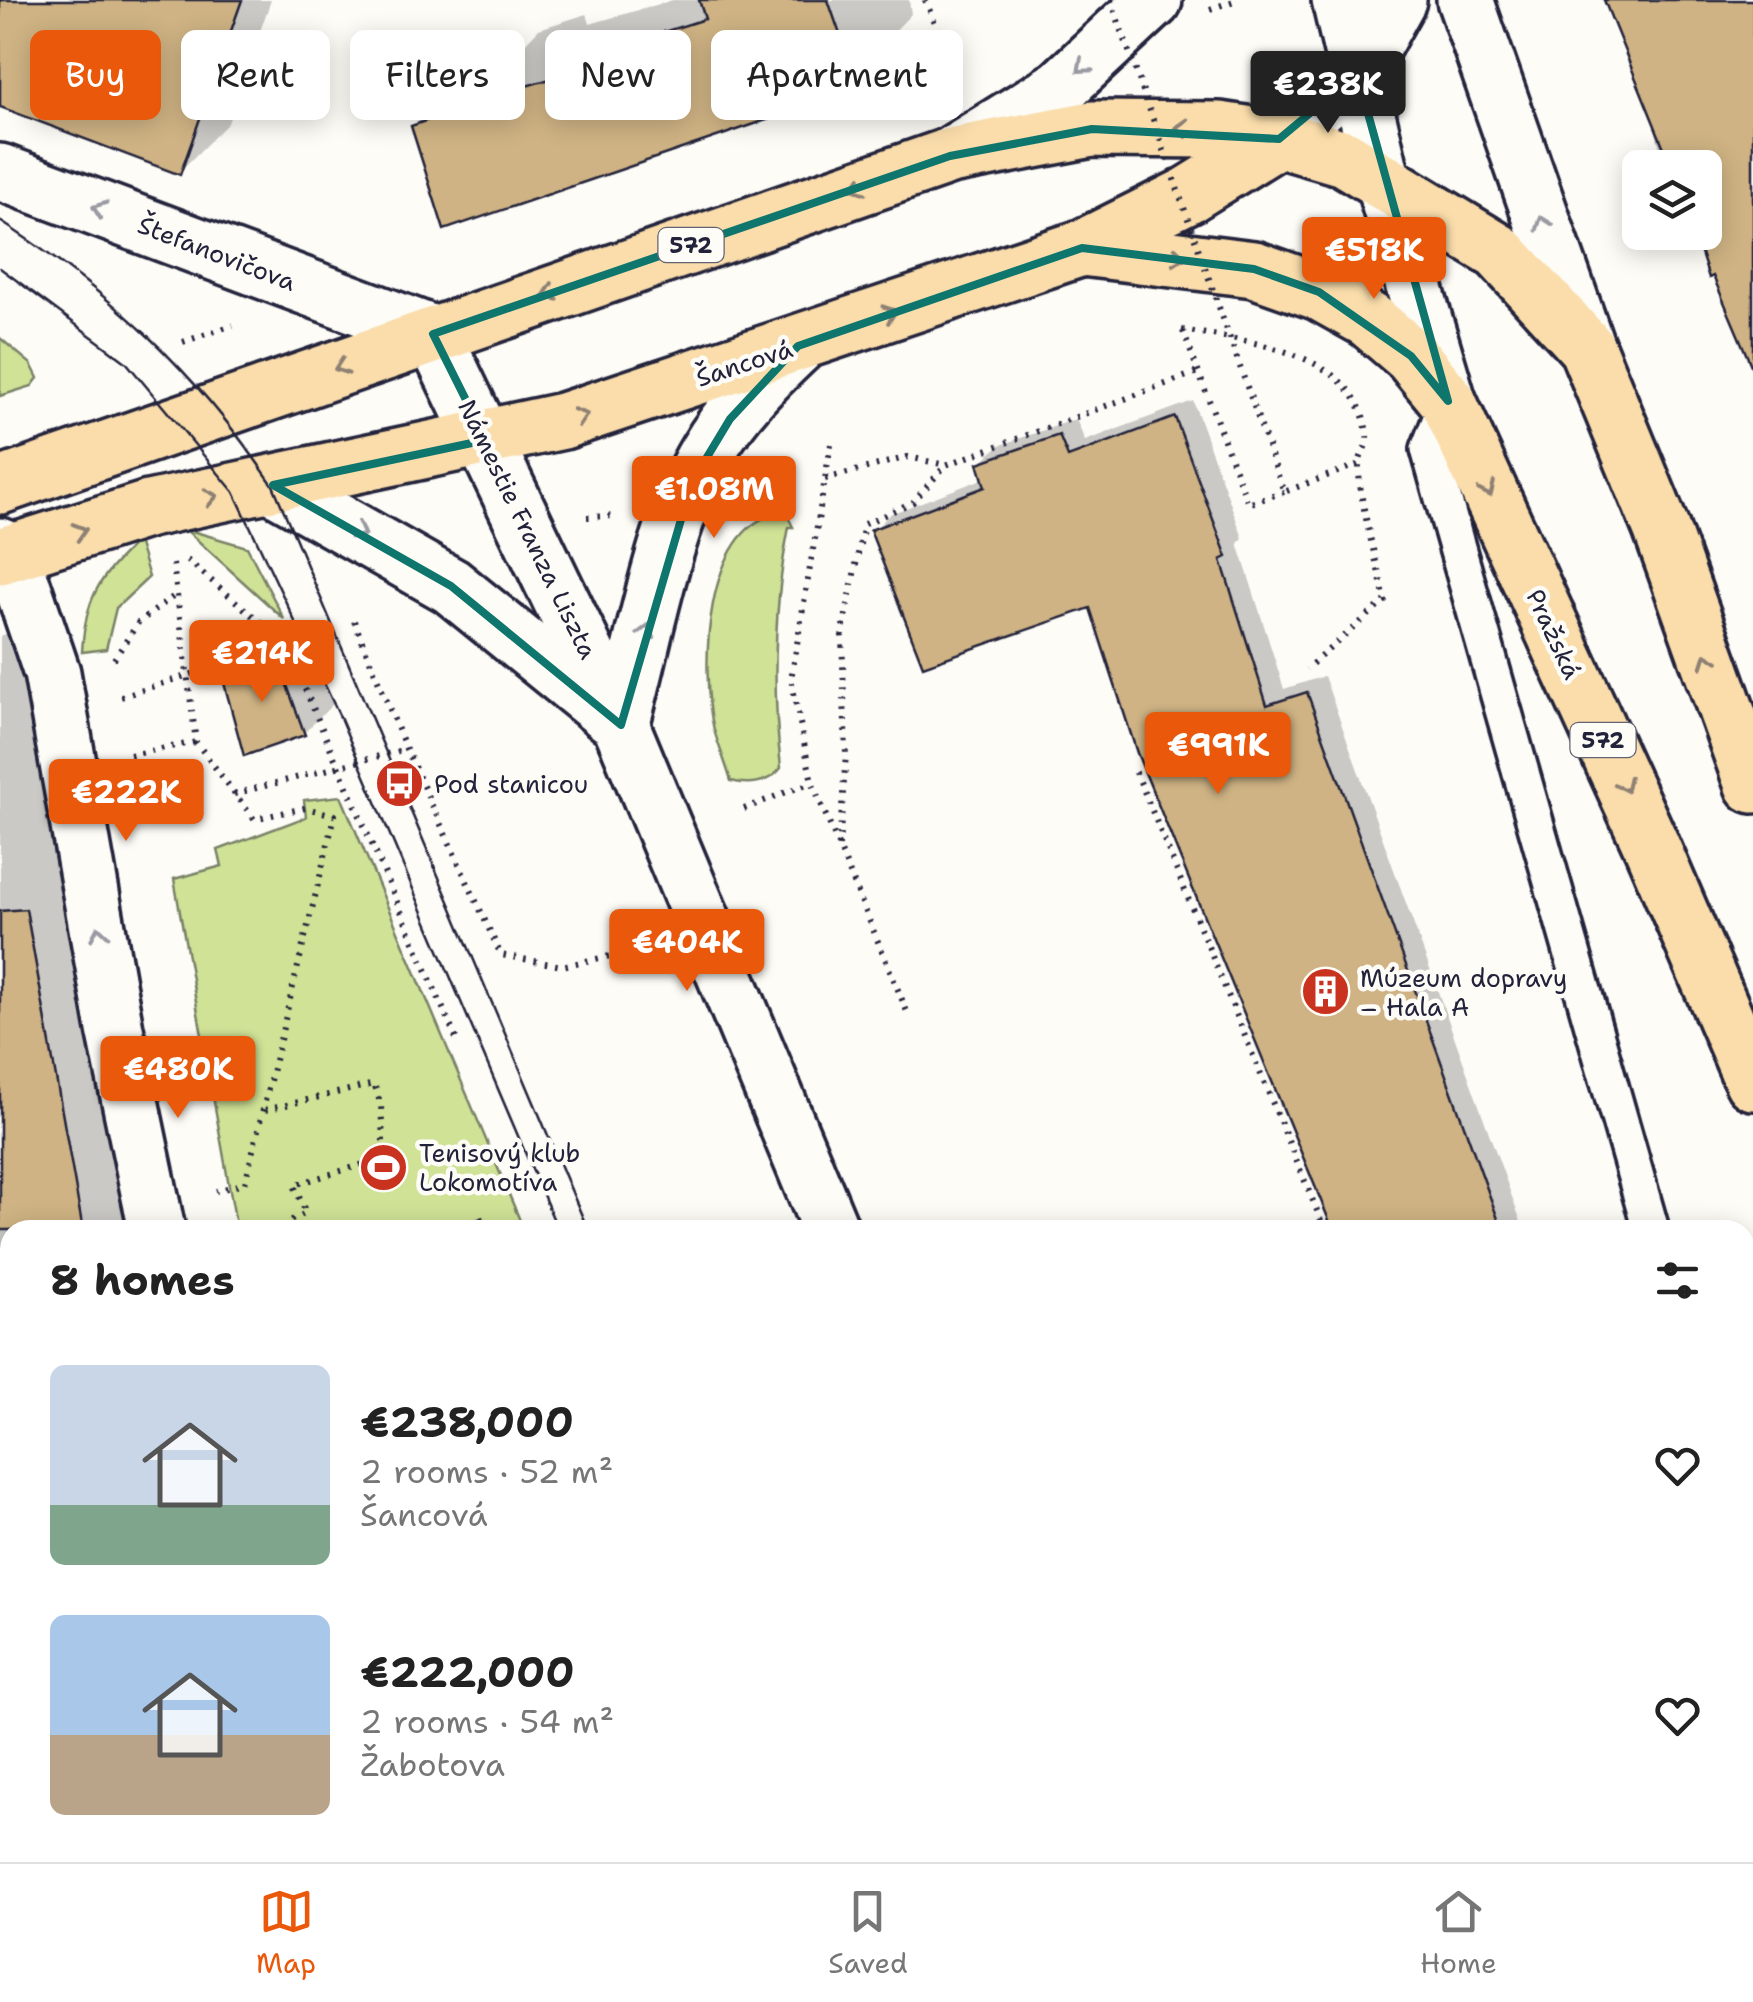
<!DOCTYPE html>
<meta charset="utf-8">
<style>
body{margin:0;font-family:"Shantell Sans",sans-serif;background:#f2f2f2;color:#222;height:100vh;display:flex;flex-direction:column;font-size:38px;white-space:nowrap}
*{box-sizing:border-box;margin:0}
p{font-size:32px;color:#767676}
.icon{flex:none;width:55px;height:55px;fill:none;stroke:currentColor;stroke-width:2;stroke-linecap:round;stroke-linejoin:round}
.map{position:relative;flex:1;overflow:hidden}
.side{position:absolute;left:0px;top:1220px;width:1755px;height:642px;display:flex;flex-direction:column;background:#fff;border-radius:30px 30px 0 0;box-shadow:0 5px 25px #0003}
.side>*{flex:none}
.guide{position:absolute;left:30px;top:30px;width:1000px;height:90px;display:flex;gap:20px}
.buttons{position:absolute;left:1622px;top:150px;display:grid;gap:20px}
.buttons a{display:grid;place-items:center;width:100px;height:100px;border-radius:15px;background:#fff;box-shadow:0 5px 25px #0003;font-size:50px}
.price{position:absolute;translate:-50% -85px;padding:0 22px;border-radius:10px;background:#ea580c;color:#fff;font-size:32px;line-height:65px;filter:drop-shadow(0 2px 5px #0008)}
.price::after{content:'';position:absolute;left:50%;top:60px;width:30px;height:22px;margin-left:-15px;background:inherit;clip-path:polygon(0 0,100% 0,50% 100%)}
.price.current{background:#222;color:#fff}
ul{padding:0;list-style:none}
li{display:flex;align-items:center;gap:30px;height:250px;padding:0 50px}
li span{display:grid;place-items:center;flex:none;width:280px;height:200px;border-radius:15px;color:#555}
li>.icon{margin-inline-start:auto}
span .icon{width:120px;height:120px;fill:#fffc;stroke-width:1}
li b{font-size:42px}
h2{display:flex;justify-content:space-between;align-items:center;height:120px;padding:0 50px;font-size:42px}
.tag{padding:0 35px;border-radius:15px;background:#fff;box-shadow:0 5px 25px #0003;font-size:35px;line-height:90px}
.tag.current{background:#ea580c;color:#fff}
.tabs{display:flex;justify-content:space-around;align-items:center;height:140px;border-top:2px solid #e0e0e0;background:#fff;font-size:28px;color:#767676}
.tabs a{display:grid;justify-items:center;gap:5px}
.tabs .current{color:#ea580c}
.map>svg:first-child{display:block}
.green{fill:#d0e296;stroke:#798268;stroke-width:2.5}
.shadow{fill:#0003}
.building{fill:#cfb384;stroke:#22223b;stroke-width:2.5}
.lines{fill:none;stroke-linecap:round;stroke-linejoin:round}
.service-casing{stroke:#22223b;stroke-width:42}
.minor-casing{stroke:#22223b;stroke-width:62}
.tertiary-casing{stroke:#22223b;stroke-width:62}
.secondary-casing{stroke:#22223b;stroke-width:62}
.primary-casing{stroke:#22223b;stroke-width:62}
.path{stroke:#22223b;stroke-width:6;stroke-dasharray:2.5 8;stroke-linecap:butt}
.service{stroke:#fdfcf7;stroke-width:35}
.minor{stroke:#fdfcf7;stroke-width:55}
.tertiary{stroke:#fdfcf7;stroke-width:55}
.secondary{stroke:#fdfcf7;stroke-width:55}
.primary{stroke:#faddab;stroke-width:55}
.tram{stroke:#22223b;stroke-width:2.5}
.path-bridge{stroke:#22223b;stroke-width:6;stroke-dasharray:2.5 8;stroke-linecap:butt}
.oneway{stroke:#9a9aa2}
.oneway2{stroke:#8e8073}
.marked{fill:none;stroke:#0f766e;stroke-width:8;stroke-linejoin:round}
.labels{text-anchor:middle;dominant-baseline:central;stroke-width:9;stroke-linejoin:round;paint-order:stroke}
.shield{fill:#fdfcf7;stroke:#646373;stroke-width:2.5}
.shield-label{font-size:22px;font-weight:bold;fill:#22223b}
.street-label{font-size:25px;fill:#22223b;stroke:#fdfcf7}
.poi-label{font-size:25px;fill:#22223b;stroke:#fdfcf7;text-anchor:start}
</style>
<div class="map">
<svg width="1753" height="1862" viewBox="0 0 1753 1862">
<rect width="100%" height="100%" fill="#fdfcf7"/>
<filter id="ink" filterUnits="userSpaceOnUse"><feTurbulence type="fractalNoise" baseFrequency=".01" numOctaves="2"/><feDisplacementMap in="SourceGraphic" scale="20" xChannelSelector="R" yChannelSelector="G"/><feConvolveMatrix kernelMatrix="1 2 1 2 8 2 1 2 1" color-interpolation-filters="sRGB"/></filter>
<g filter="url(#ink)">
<g class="green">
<polygon points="0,338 31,364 38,378 32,386 0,396"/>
<path d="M780,513L787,515L793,527H789C773,608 772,686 781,768C770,783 749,786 731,781C726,764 719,747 714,730C700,671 703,526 780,513Z"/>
<polygon points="185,529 247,547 284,619"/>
<path d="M138,541L149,577L116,608L106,649L82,652C85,599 99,576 138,541Z"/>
<polygon points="341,796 524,1230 237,1230 174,879 222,866 218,850 306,817 304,800"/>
<polygon points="792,1852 796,1862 348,1862 346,1853"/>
</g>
<g class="shadow">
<polygon points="0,0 271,0 228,123 179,172 0,104"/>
<polygon points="673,0 909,0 911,14 836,93 414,126 477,63 521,48 539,29 587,14 590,24"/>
<polygon points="1604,0 1753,0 1753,371 1714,273 1705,232 1705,168 1665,168 1650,110"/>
<polygon points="1193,401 1243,538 1238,543 1284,689 1324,676 1524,1230 1335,1230 1092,605 873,531 890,514 985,478 981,463 998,446 1076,419 1085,441"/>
<polygon points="53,617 170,1230 10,1230 10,1433 0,1434 0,636"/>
<polygon points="304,625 333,704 304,733 223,673 253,644"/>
<rect x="0" y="1528" width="10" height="168"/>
<polygon points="1745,1844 1747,1849 1753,1846 1753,1862 1575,1862 1571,1852 1745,1852"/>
<polygon points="81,1852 266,1852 268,1862 83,1862"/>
<polygon points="645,1852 714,1852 715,1862 647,1862"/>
</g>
<g class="building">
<polygon points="0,0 242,0 180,175 0,107"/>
<polygon points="699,0 828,0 843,43 849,79 837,96 444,230 411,126 477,103 473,92 523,76 526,86 647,51 644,38 705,19"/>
<polygon points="1604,0 1753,0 1753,370 1713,276 1709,278 1694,232 1705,232 1705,168 1672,168"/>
<polygon points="1175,417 1227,557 1221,560 1267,705 1307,692 1502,1230 1333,1230 1137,753 1090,608 923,666 870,530 985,487 978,463 1059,435 1068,457"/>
<polygon points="275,652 305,735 244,756 221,672"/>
<polygon points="26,909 53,1061 83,1230 0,1230 0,911"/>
</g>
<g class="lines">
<defs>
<g id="service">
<polyline points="1448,401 1429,449 1651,1230"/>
<polyline points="1745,1568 1753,1596"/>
</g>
<g id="minor">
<polyline points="0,172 433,334"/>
<polyline points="0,546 11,552 52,673 115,1029 157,1230"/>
<polyline points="0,1501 10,1500"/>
<polyline points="268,1852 270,1862"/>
</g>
<g id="tertiary">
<polyline points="433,334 621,725 831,1230"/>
<polyline points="273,485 451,586 611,716"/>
<path d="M621,725C645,640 662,526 707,452C731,411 764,378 798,346"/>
<polyline points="1095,1852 1101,1862"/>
</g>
<g id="secondary">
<polyline points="1340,0 1382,178 1448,401"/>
<polyline points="1465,0 1587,348"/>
<polyline points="1279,139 1357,74 1398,0"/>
<polyline points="951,155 1061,87 1154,0"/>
</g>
<g id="primary">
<polyline points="1082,248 1190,194 1279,139"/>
<polyline points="0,486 950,156 1092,129 1219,130 1279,139 1344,158 1499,252 1587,348 1661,528 1753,785"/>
<polyline points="0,556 149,509 563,421 1082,248 1254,269 1319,292 1369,320 1411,356 1448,401 1652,847 1753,1082"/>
</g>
</defs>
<use href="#service" class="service-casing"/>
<use href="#minor" class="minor-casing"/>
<use href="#tertiary" class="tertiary-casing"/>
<use href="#secondary" class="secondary-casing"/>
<use href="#primary" class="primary-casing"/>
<g class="path">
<polyline points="925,0 958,74"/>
<polyline points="1210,9 1237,0"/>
<path d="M1182,330C1246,341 1360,351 1367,436C1368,446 1360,455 1359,465C1358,500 1378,564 1385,601L1306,669"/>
<polyline points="1183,331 1248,504 1284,492"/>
<polyline points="183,342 233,325"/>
<polyline points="831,444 791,679 812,782 908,1014"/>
<polyline points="1278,475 1284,492 1359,464"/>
<polyline points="825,479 908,457 946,465 1198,372"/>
<polyline points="587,517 614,516"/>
<polyline points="187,560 285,643 458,1043"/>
<polyline points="173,564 196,742 254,819 305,808 335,815 245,1183 216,1191"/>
<polyline points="354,621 406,749 501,955 562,966 620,954"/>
<polyline points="114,659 138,623 178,593"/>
<polyline points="121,697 284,644"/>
<polyline points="130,755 196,742"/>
<polyline points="1136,772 1325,1230"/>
<polyline points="234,794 406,749"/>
<polyline points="744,809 812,782"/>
<polyline points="839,847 846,754 842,635 864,524 913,502 946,465"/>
<polyline points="265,1110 374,1084 381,1105 384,1158 294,1185 306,1213 288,1222 291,1230"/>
<polyline points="480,1217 486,1230"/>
<polyline points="734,1852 736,1862"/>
<polyline points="1561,1852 1564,1862"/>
</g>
<use href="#service" class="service"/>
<use href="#minor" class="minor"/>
<use href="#tertiary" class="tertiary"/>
<use href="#secondary" class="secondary"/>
<use href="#primary" class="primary"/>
<g class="tram">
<path d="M0,221C114,295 197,373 273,485L588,1230"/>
<polyline points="0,268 126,362 234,492 339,715 558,1230"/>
<polyline points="823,1852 827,1862"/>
<polyline points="853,1852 857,1862"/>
</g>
<polyline class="path-bridge" points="1111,0 1278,475"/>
</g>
<defs><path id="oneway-chevron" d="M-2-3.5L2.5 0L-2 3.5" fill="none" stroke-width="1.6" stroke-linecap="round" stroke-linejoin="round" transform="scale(2.5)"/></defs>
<g class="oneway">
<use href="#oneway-chevron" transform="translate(1083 67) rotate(139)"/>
<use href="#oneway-chevron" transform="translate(99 209) rotate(-160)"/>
<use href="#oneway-chevron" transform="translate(1543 223) rotate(-110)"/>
<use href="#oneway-chevron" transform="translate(359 532) rotate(28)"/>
<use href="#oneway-chevron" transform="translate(647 631) rotate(-75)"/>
<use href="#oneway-chevron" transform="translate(99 933) rotate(-100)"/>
</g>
<g class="oneway2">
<use href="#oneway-chevron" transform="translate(1182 128) rotate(-177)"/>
<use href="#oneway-chevron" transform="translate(858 187) rotate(161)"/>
<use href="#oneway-chevron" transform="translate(1179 257) rotate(6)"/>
<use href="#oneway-chevron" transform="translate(550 293) rotate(161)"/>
<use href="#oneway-chevron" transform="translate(890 313) rotate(-19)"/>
<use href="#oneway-chevron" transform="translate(341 367) rotate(161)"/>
<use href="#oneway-chevron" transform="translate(581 416) rotate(-18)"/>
<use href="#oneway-chevron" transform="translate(1488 490) rotate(65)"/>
<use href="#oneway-chevron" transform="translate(211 497) rotate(-11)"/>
<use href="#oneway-chevron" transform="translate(80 531) rotate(-17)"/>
<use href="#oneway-chevron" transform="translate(1708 660) rotate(-110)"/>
<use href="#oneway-chevron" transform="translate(1624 785) rotate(65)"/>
</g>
</g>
<path class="marked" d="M1357,74L1448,401L1411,356L1319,292L1254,269L1082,248L798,346L730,419L692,482L621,725L451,586L273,485L486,440L433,334L950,156L1092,129L1279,139Z"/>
<defs>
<symbol id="bus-disc" viewBox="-11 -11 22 22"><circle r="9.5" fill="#c8321e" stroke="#fdfcf7"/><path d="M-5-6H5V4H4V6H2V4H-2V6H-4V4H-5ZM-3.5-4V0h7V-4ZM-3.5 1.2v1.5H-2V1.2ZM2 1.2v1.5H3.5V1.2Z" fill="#fff"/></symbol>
<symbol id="building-disc" viewBox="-11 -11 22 22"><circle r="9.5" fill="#c8321e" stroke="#fdfcf7"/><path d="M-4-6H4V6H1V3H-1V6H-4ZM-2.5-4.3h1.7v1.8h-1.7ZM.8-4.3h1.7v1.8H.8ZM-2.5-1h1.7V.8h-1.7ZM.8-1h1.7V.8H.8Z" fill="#fff"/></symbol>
<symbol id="stadium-disc" viewBox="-11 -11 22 22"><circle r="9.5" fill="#c8321e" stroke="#fdfcf7"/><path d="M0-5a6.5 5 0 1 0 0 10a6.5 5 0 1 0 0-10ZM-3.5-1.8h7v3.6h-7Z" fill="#fff"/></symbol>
</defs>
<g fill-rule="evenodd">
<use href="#bus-disc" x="372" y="756" width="55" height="55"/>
<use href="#building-disc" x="1298" y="964" width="55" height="55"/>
<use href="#stadium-disc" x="356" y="1140" width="55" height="55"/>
</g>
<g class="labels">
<g class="shield">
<rect x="658.5" y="228" width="65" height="34" rx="8"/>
<rect x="1570.5" y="723" width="65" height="34" rx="8"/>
</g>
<g class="shield-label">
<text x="691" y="245">572</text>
<text x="1603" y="740">572</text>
</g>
<g class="street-label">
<text transform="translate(217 253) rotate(21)">Štefanovičova</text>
<text transform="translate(744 363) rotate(-18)">Šancová</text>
<text transform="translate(528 529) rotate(64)">Námestie Franza Liszta</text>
<text transform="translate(1554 634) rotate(65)">Pražská</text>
</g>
<g class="poi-label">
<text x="434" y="784">Pod stanicou</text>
<text x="1360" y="978">Múzeum dopravy<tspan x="1360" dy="29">– Hala A</tspan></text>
<text x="419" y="1153">Tenisový klub<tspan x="419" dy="29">Lokomotíva</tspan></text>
</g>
</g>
</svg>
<div class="buttons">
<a><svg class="icon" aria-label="layers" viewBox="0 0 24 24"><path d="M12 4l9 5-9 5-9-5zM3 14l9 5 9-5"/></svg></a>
</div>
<b class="price current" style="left:1328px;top:136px">€238K</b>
<b class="price" style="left:1374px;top:302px">€518K</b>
<b class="price" style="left:714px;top:541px">€1.08M</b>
<b class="price" style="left:262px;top:705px">€214K</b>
<b class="price" style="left:1218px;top:797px">€991K</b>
<b class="price" style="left:126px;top:844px">€222K</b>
<b class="price" style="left:687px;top:994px">€404K</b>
<b class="price" style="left:178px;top:1121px">€480K</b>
<div class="guide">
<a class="tag current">Buy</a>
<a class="tag">Rent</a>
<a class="tag">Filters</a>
<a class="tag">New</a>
<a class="tag">Apartment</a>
</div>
<section class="side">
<h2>8 homes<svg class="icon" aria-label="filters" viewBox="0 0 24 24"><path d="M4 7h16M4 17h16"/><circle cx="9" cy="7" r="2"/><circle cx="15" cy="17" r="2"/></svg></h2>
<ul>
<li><span style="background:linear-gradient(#c9d6e8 70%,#7fa58c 0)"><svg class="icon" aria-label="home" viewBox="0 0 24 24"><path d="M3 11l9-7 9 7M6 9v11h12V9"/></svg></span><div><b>€238,000</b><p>2 rooms · 52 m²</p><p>Šancová</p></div><svg class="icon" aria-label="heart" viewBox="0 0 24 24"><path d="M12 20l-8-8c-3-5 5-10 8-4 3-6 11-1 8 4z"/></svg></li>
<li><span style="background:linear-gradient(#a9c7e8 60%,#b9a48a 0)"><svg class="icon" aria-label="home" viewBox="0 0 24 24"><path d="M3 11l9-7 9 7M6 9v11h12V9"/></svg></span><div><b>€222,000</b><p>2 rooms · 54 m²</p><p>Žabotova</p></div><svg class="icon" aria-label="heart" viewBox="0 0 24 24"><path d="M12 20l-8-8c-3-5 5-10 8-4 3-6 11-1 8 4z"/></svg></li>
</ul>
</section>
</div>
<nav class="tabs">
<a class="current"><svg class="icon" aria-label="map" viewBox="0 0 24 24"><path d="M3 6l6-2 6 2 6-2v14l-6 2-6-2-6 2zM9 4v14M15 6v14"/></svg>Map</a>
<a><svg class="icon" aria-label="saved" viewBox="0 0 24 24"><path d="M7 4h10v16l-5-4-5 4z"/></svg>Saved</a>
<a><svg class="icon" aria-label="home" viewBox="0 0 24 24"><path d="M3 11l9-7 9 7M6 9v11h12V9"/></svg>Home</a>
</nav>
